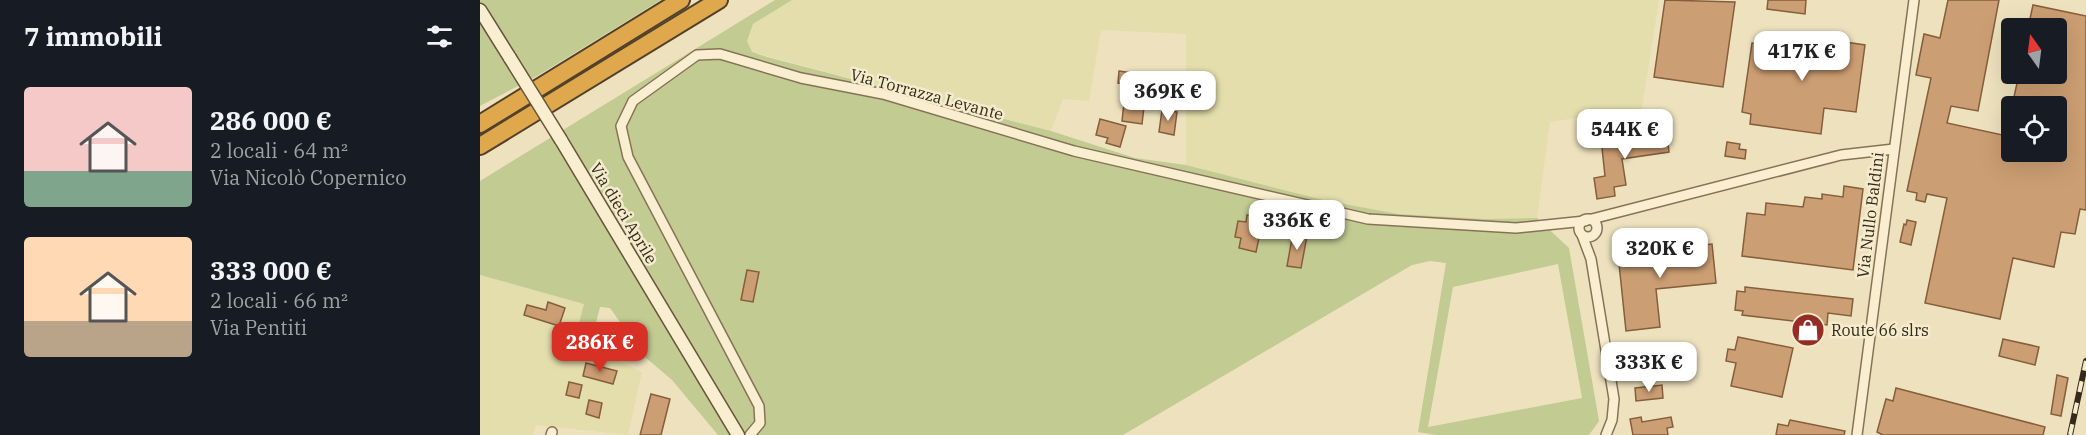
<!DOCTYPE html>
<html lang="it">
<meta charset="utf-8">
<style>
body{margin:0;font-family:"IBM Plex Serif",serif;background:#242831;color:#f1f3f6;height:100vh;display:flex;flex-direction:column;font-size:22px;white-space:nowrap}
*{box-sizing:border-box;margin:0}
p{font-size:20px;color:#9ea1a6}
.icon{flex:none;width:33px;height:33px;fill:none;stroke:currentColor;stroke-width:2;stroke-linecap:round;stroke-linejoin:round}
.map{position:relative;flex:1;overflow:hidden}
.drawer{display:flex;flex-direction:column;background:#171b24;width:480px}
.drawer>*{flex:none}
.needle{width:39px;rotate:346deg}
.tools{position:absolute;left:1521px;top:18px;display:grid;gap:12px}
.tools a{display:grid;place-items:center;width:66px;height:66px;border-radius:6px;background:#171b24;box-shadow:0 6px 24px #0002;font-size:30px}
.price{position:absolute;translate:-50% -51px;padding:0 14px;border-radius:12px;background:#fff;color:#222;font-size:20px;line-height:39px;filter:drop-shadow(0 2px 3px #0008)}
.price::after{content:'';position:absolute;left:50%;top:36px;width:18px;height:14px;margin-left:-9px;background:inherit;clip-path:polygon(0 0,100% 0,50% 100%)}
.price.current{background:#d93025;color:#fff}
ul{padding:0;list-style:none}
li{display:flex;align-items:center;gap:18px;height:150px;padding:0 24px}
li span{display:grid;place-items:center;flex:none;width:168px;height:120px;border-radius:6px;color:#555}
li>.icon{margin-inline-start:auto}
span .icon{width:72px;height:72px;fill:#fffc;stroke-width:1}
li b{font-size:26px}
h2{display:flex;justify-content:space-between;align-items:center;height:72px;padding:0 24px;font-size:26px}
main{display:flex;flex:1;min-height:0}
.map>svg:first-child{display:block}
.farmland{fill:#e3deab}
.green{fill:#c1cb92;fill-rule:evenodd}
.building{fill:#cc9e73;stroke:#855e3c;stroke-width:1.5}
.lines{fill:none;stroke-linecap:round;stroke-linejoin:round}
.street-casing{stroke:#867357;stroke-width:12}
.secondary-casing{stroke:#67533a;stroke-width:15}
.highway-casing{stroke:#53402b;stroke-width:20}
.street{stroke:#f9efd0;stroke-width:9}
.secondary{stroke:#f9efd0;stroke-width:12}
.highway{stroke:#dfa84c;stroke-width:16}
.rail-casing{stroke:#35291b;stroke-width:6}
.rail{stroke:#f5eccd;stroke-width:4;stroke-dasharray:11;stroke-linecap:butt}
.secondary-bridge-casing{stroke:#67533a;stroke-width:15;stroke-linecap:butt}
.secondary-bridge{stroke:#f9efd0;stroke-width:12}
.labels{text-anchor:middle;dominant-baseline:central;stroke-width:5;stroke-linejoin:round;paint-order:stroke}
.street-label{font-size:16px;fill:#35291b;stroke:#f5eccd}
.poi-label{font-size:16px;fill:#35291b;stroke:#f5eccd;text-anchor:start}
</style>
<main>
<section class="drawer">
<h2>7 immobili<svg class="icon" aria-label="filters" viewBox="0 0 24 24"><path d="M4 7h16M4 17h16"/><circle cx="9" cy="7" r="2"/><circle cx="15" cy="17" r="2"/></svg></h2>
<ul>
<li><span style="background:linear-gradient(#f6c9c9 70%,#7fa58c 0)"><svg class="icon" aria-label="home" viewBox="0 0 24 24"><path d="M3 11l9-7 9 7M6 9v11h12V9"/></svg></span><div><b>286 000 €</b><p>2 locali · 64 m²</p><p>Via Nicolò Copernico</p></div></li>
<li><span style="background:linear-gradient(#ffd9b3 70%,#b9a48a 0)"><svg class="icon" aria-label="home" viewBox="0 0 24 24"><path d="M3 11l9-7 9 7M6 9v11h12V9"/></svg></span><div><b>333 000 €</b><p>2 locali · 66 m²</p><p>Via Pentiti</p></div></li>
</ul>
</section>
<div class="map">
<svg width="1606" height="435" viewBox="0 0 1606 435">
<rect width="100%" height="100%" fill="#eee2be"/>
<g class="farmland">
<polygon points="312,0 1179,0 1160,120 1102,117 1070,122 1057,218 1005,219 918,214 843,200 706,165 706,34 621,30 609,101 583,99 571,131 272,52 267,41 273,24"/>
<polygon points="0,275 105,304 95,339 112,339 125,355 162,372 148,435 56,425 53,435 0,435"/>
</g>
<g class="green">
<polygon points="0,0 181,0 57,76 0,106"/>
<path d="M295,0H312L273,24L267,41L272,52L287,57L571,131L655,158L706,165L843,200L918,214L1005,219L1057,218L1089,248L1119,421L1109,435H956L938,432L966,263L950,261L932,265L643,435H238L192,380L165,357L162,339L140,322L130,308L120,307L112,339H95L104,304L0,275V181ZM1078,264L1102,398L948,427L973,287Z"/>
</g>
<g class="building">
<polygon points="1185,0 1255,2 1243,87 1174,77"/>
<polygon points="1288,0 1326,0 1325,14 1287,9"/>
<polygon points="1468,0 1519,0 1498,111 1471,106 1467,123 1532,137 1532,152 1576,152 1576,106 1532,106 1539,74 1576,74 1576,28 1548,28 1553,5 1606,16 1606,210 1600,209 1595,234 1581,232 1574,267 1533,258 1520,319 1445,303 1467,198 1447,194 1445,202 1436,200 1437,193 1427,191 1451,78 1436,75 1444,34 1460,38"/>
<polygon points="1318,35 1385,45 1376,112 1344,108 1341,134 1270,124 1271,114 1262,112 1272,43 1280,44 1281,37 1317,42"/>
<polygon points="639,71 653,73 652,77 671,80 670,90 666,90 662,124 642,121 646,84 638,83"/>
<polygon points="682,110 697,112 694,135 679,132"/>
<polygon points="620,119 646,126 640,147 626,143 628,138 616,135"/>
<polygon points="1187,134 1189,152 1142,159 1146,185 1134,187 1135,196 1117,199 1114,178 1125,176 1121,139 1139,136 1139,141"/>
<polygon points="1247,142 1260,144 1259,149 1266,150 1265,159 1245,156"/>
<polygon points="1364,186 1383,189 1373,270 1262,256 1267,213 1285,215 1286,203 1323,207 1325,197 1342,199 1342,194 1363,197"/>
<polygon points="767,215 783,219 776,252 759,248 761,238 755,237 758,221 766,222"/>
<polygon points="1427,220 1436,222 1431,245 1420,242 1424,224 1426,225"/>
<polygon points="813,233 827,236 821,268 807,266"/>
<polygon points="1232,244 1236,283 1176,289 1180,327 1146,331 1138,254"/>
<polygon points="267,270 279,272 273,302 261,300"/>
<polygon points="1265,287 1373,299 1371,316 1348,313 1347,325 1262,315 1263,311 1255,310 1257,291 1265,292"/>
<polygon points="68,302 85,308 79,326 44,315 47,305 66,310"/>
<polygon points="1258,337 1313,348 1302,397 1251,386 1256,363 1246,361 1248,349 1255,350"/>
<polygon points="1523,339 1559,347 1555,365 1519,356"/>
<polygon points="106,363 137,371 133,384 103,376"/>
<polygon points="1577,375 1588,378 1581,416 1571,414"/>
<polygon points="89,382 102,385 99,398 86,395"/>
<polygon points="1182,385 1183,398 1156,401 1155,388"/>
<polygon points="1416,388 1565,427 1563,435 1403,435 1397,432 1406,399 1413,401"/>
<polygon points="171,394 190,399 181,435 160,435"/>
<polygon points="109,400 122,403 119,418 106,414"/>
<polygon points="1161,417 1162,422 1191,417 1193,427 1187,428 1188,435 1153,435 1150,419"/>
<polygon points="1310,420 1365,431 1364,435 1296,435 1298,424 1308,426"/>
</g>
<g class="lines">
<defs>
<g id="street">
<circle cx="1108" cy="228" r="9"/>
<polyline points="1108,220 1361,155 1414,149"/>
<polyline points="1102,235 1111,259 1134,399 1132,420 1126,435"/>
<polyline points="71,435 72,432"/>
<polyline points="270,435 280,423 279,406 148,157 141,126 153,101 217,55 240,54 321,78 403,94 594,151 888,219 1036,228 1105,221"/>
<polyline points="1377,435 1434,0"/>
</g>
<g id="secondary">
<polyline points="0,10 30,58"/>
<polyline points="81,140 258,435"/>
</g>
<g id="highway">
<polyline points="0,124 201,0"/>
<polyline points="0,146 239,0"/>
</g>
</defs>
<use href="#street" class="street-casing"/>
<use href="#secondary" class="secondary-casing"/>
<use href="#highway" class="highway-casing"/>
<use href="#street" class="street"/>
<use href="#secondary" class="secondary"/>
<use href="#highway" class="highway"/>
<defs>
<polyline id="rail" points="1590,435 1606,361"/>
</defs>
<use href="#rail" class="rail-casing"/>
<use href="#rail" class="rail"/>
<defs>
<polyline id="secondary-bridge" points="30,58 81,140"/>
</defs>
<use href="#secondary-bridge" class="secondary-bridge-casing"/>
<use href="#secondary-bridge" class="secondary-bridge"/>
</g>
<defs>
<symbol id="shop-disc" viewBox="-11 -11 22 22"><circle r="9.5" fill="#952d26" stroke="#f5eccd"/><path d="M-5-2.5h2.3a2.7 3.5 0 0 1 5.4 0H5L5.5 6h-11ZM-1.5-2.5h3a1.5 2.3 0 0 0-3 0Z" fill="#fff"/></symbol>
</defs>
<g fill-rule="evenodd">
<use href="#shop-disc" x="1309" y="311" width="38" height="38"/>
</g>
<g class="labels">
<g class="street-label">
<text transform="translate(447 94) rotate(15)">Via Torrazza Levante</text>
<text transform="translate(144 213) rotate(59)">Via dieci Aprile</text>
<text transform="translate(1390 215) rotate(-83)">Via Nullo Baldini</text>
</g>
<g class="poi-label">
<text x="1351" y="330">Route 66 slrs</text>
</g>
</g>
</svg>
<div class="tools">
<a><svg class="needle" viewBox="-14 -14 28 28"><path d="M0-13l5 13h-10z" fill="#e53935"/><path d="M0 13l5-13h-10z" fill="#9ea1a6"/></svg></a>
<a><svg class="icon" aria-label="locate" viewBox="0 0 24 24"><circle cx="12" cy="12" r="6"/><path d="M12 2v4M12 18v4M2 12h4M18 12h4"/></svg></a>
</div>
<b class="price" style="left:1322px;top:82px">417K €</b>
<b class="price" style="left:688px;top:122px">369K €</b>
<b class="price" style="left:1145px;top:160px">544K €</b>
<b class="price" style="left:817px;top:251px">336K €</b>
<b class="price" style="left:1180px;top:279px">320K €</b>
<b class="price current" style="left:120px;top:373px">286K €</b>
<b class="price" style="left:1169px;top:393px">333K €</b>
</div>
</main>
